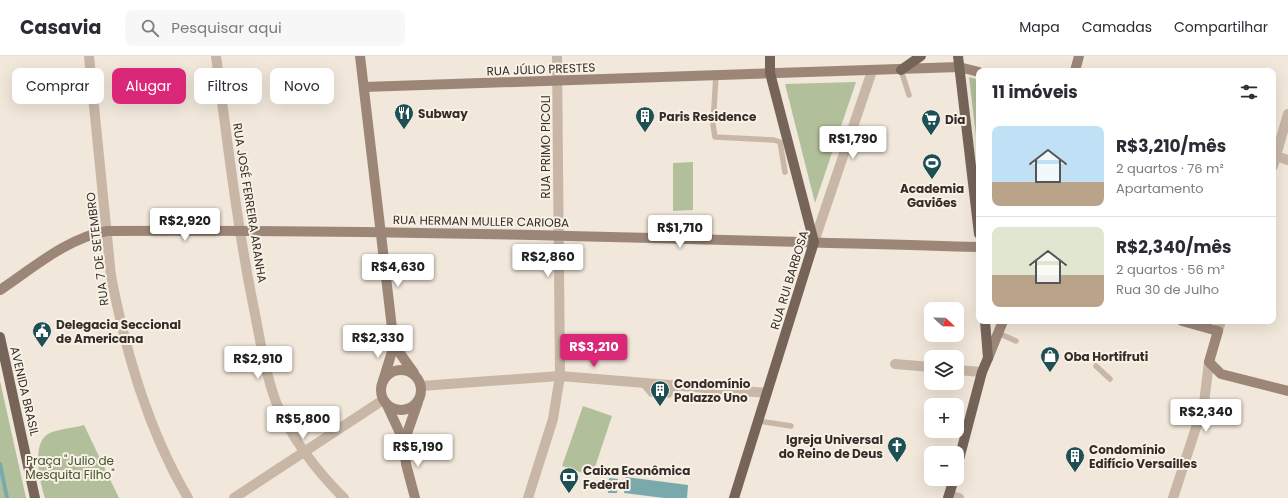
<!DOCTYPE html>
<html lang="pt">
<meta charset="utf-8">
<style>
body{margin:0;font-family:Poppins,sans-serif;background:#f7f7f7;color:#2b2b33;height:100vh;display:flex;flex-direction:column;font-size:15px;white-space:nowrap}
*{box-sizing:border-box;margin:0}
p{font-size:13px;color:#7c7c81}
.icon{flex:none;width:22px;height:22px;fill:none;stroke:currentColor;stroke-width:2;stroke-linecap:round;stroke-linejoin:round}
.map{position:relative;flex:1;overflow:hidden}
.drawer{position:absolute;left:976px;top:12px;width:300px;height:256px;display:flex;flex-direction:column;background:#fff;border-radius:8px;box-shadow:0 4px 16px #0002}
.drawer>*{flex:none}
.guide{position:absolute;left:12px;top:12px;width:380px;height:36px;display:flex;gap:8px}
.needle{width:26px;rotate:112deg}
.controls{position:absolute;left:924px;top:246px;display:grid;gap:8px}
.controls a{display:grid;place-items:center;width:40px;height:40px;border-radius:8px;background:#fff;box-shadow:0 4px 16px #0002;font-size:20px}
.price{position:absolute;translate:-50% -34px;padding:0 9px;border-radius:4px;background:#fff;color:#222;font-size:13px;line-height:26px;filter:drop-shadow(0 1px 2px #0008)}
.price::after{content:'';position:absolute;left:50%;top:24px;width:12px;height:9px;margin-left:-6px;background:inherit;clip-path:polygon(0 0,100% 0,50% 100%)}
.price.active{background:#db2777;color:#fff}
ul{padding:0;list-style:none}
li{display:flex;align-items:center;gap:12px;height:100px;padding:0 16px}
li+li{border-top:1px solid #e1e1e2}
li span{display:grid;place-items:center;flex:none;width:112px;height:80px;border-radius:8px;color:#555}
li>.icon{margin-inline-start:auto}
span .icon{width:48px;height:48px;fill:#fffc;stroke-width:1}
li b{font-size:17px}
h2{display:flex;justify-content:space-between;align-items:center;height:48px;padding:0 16px;font-size:17px}
.chip{padding:0 14px;border-radius:8px;background:#fff;box-shadow:0 4px 16px #0002;font-size:14px;line-height:36px}
.chip.active{background:#db2777;color:#fff}
header{display:flex;align-items:center;gap:24px;box-sizing:border-box;height:56px;padding:0 20px;background:#fff;border-bottom:1px solid #e1e1e2}
header strong{font-size:19px}
nav{display:flex;gap:22px;margin-inline-start:auto;font-size:14px}
.search{width:280px;height:36px;background:#f7f7f7;display:flex;align-items:center;gap:10px;box-sizing:border-box;padding:0 14px;border-radius:8px;color:#7c7c81;font-size:15px}
.map>svg:first-child{display:block}
.green{fill:#b2bf9b}
.water{fill:#7aa9ad}
.lines{fill:none;stroke-linecap:round;stroke-linejoin:round}
.stream{stroke:#7aa9ad;stroke-width:4}
.lane{stroke:#c8b7a7;stroke-width:5.5}
.street{stroke:#c8b7a7;stroke-width:10}
.secondary{stroke:#9c8678;stroke-width:10}
.primary{stroke:#766459;stroke-width:10}
.labels{text-anchor:middle;dominant-baseline:central;stroke-width:4;stroke-linejoin:round;paint-order:stroke}
.street-label{font-size:12px;fill:#352c27;stroke:#f8f1e6}
.poi-label{font-size:12px;font-weight:bold;fill:#352c27;stroke:#f8f1e6;text-anchor:start}
.park-label{font-size:12px;fill:#43522c;stroke:#f8f1e6}
</style>
<header>
<strong>Casavia</strong>
<div class="search"><svg class="icon" aria-label="search" viewBox="0 0 24 24"><circle cx="10" cy="10" r="6"/><path d="M15 15l6 6"/></svg>Pesquisar aqui</div>
<nav><a>Mapa</a><a>Camadas</a><a>Compartilhar</a></nav>
</header>
<div class="map">
<svg width="1288" height="442" viewBox="0 0 1288 442">
<rect width="100%" height="100%" fill="#f1e7da"/>
<g class="green">
<polygon points="969,21 979,24 979,105"/>
<polygon points="856,26 815,147 785,28"/>
<polygon points="693,106 693,154 673,155 673,107"/>
<polygon points="0,325 26,442 0,442"/>
<polygon points="583,350 612,360 592,420 562,410"/>
<path d="M84,369L119,442H45C40,426 31,388 48,378C56,373 75,372 84,369Z"/>
</g>
<g class="water">
<polygon points="626,421 688,429 687,442 664,442 624,437"/>
<polygon points="609,422 618,423 617,437 608,437"/>
</g>
<g class="lines">
<polyline class="stream" points="0,408 7,442"/>
<g class="lane">
<polyline points="901,14 909,39"/>
<polyline points="716,19 713,69 715,81 774,84 780,86 785,116"/>
<polyline points="998,277 1016,285"/>
<polyline points="1096,310 1110,323"/>
<polyline points="642,327 651,338 669,339 679,330"/>
<polyline points="759,365 791,370"/>
</g>
<g class="street">
<path d="M89,0L111,220C126,297 148,374 188,442"/>
<path d="M216,0C227,81 236,162 252,243C259,277 264,313 276,346C289,379 319,418 344,442"/>
<polyline points="1273,99 1288,104"/>
<polyline points="1273,110 1288,58"/>
<polyline points="814,186 872,15"/>
<polyline points="1218,275 1221,265"/>
<polyline points="895,308 931,311"/>
<polyline points="957,314 982,316"/>
<polyline points="421,330 560,320 767,337"/>
<polyline points="949,439 959,442"/>
<polyline points="234,442 383,344"/>
<polyline points="528,442 553,363 560,320 557,0"/>
<polyline points="1173,442 1204,347 1209,306"/>
</g>
<g class="secondary">
<polyline points="360,0 394,289 383,325"/>
<polyline points="1075,15 1079,0"/>
<polyline points="364,31 959,11 979,16"/>
<path d="M0,234C33,212 67,182 107,175C398,173 688,183 979,191"/>
<polyline points="1182,265 1218,275 1209,306 1221,318 1288,335"/>
<polyline points="394,289 414,317"/>
<polyline points="988,302 1003,265"/>
<circle cx="401" cy="334" r="20"/>
<polyline points="387,349 404,386 406,408 415,442"/>
<polyline points="404,386 418,346"/>
</g>
<g class="primary">
<polyline points="958,0 979,178"/>
<polyline points="901,14 921,0"/>
<polyline points="0,281 35,442"/>
<polyline points="957,411 982,316 988,302 985,265"/>
<polyline points="734,442 814,186 770,17 770,0"/>
<polyline points="948,442 954,423"/>
</g>
</g>
<defs>
<symbol id="restaurant-pin" viewBox="-11 -11 22 30"><path d="M0 17L-7.5 6A9.5 9.5 0 1 1 7.5 6Z" fill="#1e4f55" stroke="#f8f1e6"/><path d="M-5-6h1v4h1v-4h1v4h1v-4h1v5L-1.5 .5V6h-2V.5L-5-1ZM5-6V6H3V1.5H1.5Q1.5-4 5-6Z" fill="#fff"/></symbol>
<symbol id="building-pin" viewBox="-11 -11 22 30"><path d="M0 17L-7.5 6A9.5 9.5 0 1 1 7.5 6Z" fill="#1e4f55" stroke="#f8f1e6"/><path d="M-4-6H4V6H1V3H-1V6H-4ZM-2.5-4.3h1.7v1.8h-1.7ZM.8-4.3h1.7v1.8H.8ZM-2.5-1h1.7V.8h-1.7ZM.8-1h1.7V.8H.8Z" fill="#fff"/></symbol>
<symbol id="supermarket-pin" viewBox="-11 -11 22 30"><path d="M0 17L-7.5 6A9.5 9.5 0 1 1 7.5 6Z" fill="#1e4f55" stroke="#f8f1e6"/><path d="M-6-5.5h2.5l.6 2H6L4.5 2H-2.5L-4.4-4H-6ZM-1.5 3.2a1.3 1.3 0 1 0 .1 0ZM3 3.2a1.3 1.3 0 1 0 .1 0Z" fill="#fff"/></symbol>
<symbol id="stadium-pin" viewBox="-11 -11 22 30"><path d="M0 17L-7.5 6A9.5 9.5 0 1 1 7.5 6Z" fill="#1e4f55" stroke="#f8f1e6"/><path d="M0-5a6.5 5 0 1 0 0 10a6.5 5 0 1 0 0-10ZM-3.5-1.8h7v3.6h-7Z" fill="#fff"/></symbol>
<symbol id="civic-pin" viewBox="-11 -11 22 30"><path d="M0 17L-7.5 6A9.5 9.5 0 1 1 7.5 6Z" fill="#1e4f55" stroke="#f8f1e6"/><path d="M-.6-6.5H3V-4.5H.6V-3L4-1V1h2V6H-6V1h2V-1L-.6-3ZM-1.2 2.5V6h2.4V2.5Z" fill="#fff"/></symbol>
<symbol id="shop-pin" viewBox="-11 -11 22 30"><path d="M0 17L-7.5 6A9.5 9.5 0 1 1 7.5 6Z" fill="#1e4f55" stroke="#f8f1e6"/><path d="M-5-2.5h2.3a2.7 3.5 0 0 1 5.4 0H5L5.5 6h-11ZM-1.5-2.5h3a1.5 2.3 0 0 0-3 0Z" fill="#fff"/></symbol>
<symbol id="church-pin" viewBox="-11 -11 22 30"><path d="M0 17L-7.5 6A9.5 9.5 0 1 1 7.5 6Z" fill="#1e4f55" stroke="#f8f1e6"/><path d="M-1.2-6h2.4v3.5h3.3v2.4h-3.3V6h-2.4V-.1h-3.3v-2.4h3.3Z" fill="#fff"/></symbol>
<symbol id="bank-pin" viewBox="-11 -11 22 30"><path d="M0 17L-7.5 6A9.5 9.5 0 1 1 7.5 6Z" fill="#1e4f55" stroke="#f8f1e6"/><path d="M-6-4H6V4H-6ZM0-2.3a2.3 2.3 0 1 0 0 4.6a2.3 2.3 0 1 0 0-4.6Z" fill="#fff"/></symbol>
</defs>
<g fill-rule="evenodd">
<use href="#restaurant-pin" x="393" y="46" width="22" height="30"/>
<use href="#building-pin" x="634" y="49" width="22" height="30"/>
<use href="#supermarket-pin" x="920" y="52" width="22" height="30"/>
<use href="#stadium-pin" x="921" y="96" width="22" height="30"/>
<use href="#civic-pin" x="31" y="264" width="22" height="30"/>
<use href="#shop-pin" x="1039" y="289" width="22" height="30"/>
<use href="#building-pin" x="649" y="323" width="22" height="30"/>
<use href="#church-pin" x="886" y="379" width="22" height="30"/>
<use href="#building-pin" x="1064" y="389" width="22" height="30"/>
<use href="#bank-pin" x="558" y="410" width="22" height="30"/>
</g>
<g class="labels">
<g class="street-label">
<text transform="translate(541 13) rotate(-2)">RUA JÚLIO PRESTES</text>
<text transform="translate(545 91) rotate(-90)">RUA PRIMO PICOLI</text>
<text transform="translate(250 147) rotate(81)">RUA JOSÉ FERREIRA ARANHA</text>
<text transform="translate(481 165) rotate(1)">RUA HERMAN MULLER CARIOBA</text>
<text transform="translate(97 193) rotate(-97)">RUA 7 DE SETEMBRO</text>
<text transform="translate(789 224) rotate(-73)">RUA RUI BARBOSA</text>
<text transform="translate(25 335) rotate(77)">AVENIDA BRASIL</text>
</g>
<g class="poi-label">
<text x="418" y="57">Subway</text>
<text x="659" y="60">Paris Residence</text>
<text x="945" y="63">Dia</text>
<text x="932" y="132" text-anchor="middle">Academia<tspan x="932" dy="14">Gaviões</tspan></text>
<text x="56" y="268">Delegacia Seccional<tspan x="56" dy="14">de Americana</tspan></text>
<text x="1064" y="300">Oba Hortifruti</text>
<text x="674" y="327">Condomínio<tspan x="674" dy="14">Palazzo Uno</tspan></text>
<text x="883" y="383" text-anchor="end">Igreja Universal<tspan x="883" dy="14">do Reino de Deus</tspan></text>
<text x="1089" y="393">Condomínio<tspan x="1089" dy="14">Edifício Versailles</tspan></text>
<text x="583" y="414">Caixa Econômica<tspan x="583" dy="14">Federal</tspan></text>
</g>
<g class="park-label">
<text x="70" y="404">Praça "Julio de<tspan x="70" dy="14">Mesquita Filho"</tspan></text>
</g>
</g>
</svg>
<div class="controls">
<a><svg class="needle" viewBox="-14 -14 28 28"><path d="M0-13l5 13h-10z" fill="#e53935"/><path d="M0 13l5-13h-10z" fill="#7c7c81"/></svg></a>
<a><svg class="icon" aria-label="layers" viewBox="0 0 24 24"><path d="M12 4l9 5-9 5-9-5zM3 14l9 5 9-5"/></svg></a>
<a>+</a>
<a>−</a>
</div>
<b class="price" style="left:853px;top:104px">R$1,790</b>
<b class="price" style="left:185px;top:186px">R$2,920</b>
<b class="price" style="left:680px;top:193px">R$1,710</b>
<b class="price" style="left:548px;top:222px">R$2,860</b>
<b class="price" style="left:398px;top:232px">R$4,630</b>
<b class="price" style="left:378px;top:303px">R$2,330</b>
<b class="price active" style="left:594px;top:312px">R$3,210</b>
<b class="price" style="left:258px;top:324px">R$2,910</b>
<b class="price" style="left:1206px;top:377px">R$2,340</b>
<b class="price" style="left:303px;top:384px">R$5,800</b>
<b class="price" style="left:418px;top:412px">R$5,190</b>
<div class="guide">
<a class="chip">Comprar</a>
<a class="chip active">Alugar</a>
<a class="chip">Filtros</a>
<a class="chip">Novo</a>
</div>
<section class="drawer">
<h2>11 imóveis<svg class="icon" aria-label="filters" viewBox="0 0 24 24"><path d="M4 7h16M4 17h16"/><circle cx="9" cy="7" r="2"/><circle cx="15" cy="17" r="2"/></svg></h2>
<ul>
<li><span style="background:linear-gradient(#bfe0f5 70%,#b9a48a 0)"><svg class="icon" aria-label="home" viewBox="0 0 24 24"><path d="M3 11l9-7 9 7M6 9v11h12V9"/></svg></span><div><b>R$3,210/mês</b><p>2 quartos · 76 m²</p><p>Apartamento</p></div></li>
<li><span style="background:linear-gradient(#dfe7d0 60%,#b9a48a 0)"><svg class="icon" aria-label="home" viewBox="0 0 24 24"><path d="M3 11l9-7 9 7M6 9v11h12V9"/></svg></span><div><b>R$2,340/mês</b><p>2 quartos · 56 m²</p><p>Rua 30 de Julho</p></div></li>
</ul>
</section>
</div>
